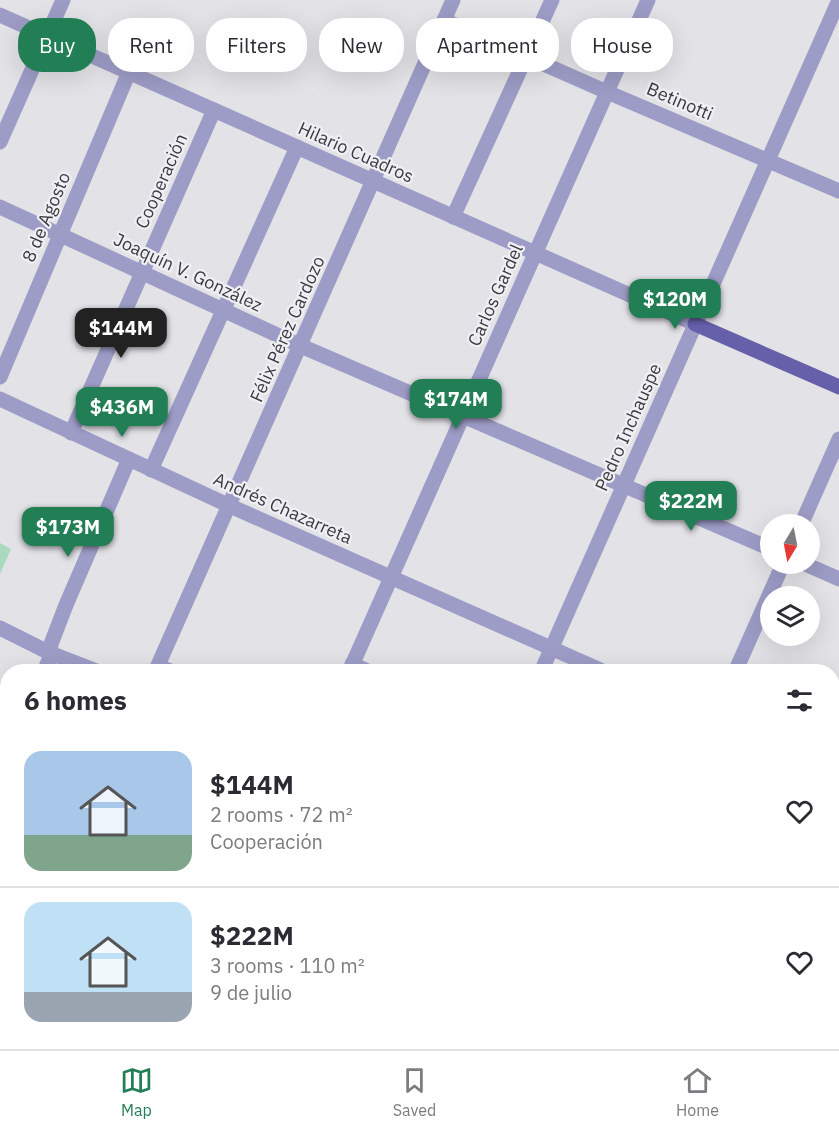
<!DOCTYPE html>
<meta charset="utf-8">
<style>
body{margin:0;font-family:"IBM Plex Sans",sans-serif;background:#f2f2f3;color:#2b2b33;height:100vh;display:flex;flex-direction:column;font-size:22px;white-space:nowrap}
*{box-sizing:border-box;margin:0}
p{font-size:20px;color:#7c7c81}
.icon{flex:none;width:33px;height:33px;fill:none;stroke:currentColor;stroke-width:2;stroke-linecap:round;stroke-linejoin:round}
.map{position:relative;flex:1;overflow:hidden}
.sheet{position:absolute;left:0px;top:664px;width:840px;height:386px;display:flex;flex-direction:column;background:#fff;border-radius:24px 24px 0 0;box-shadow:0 6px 24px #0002}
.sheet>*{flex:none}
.top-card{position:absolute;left:18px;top:18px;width:804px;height:54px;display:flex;gap:12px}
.needle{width:39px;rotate:190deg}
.tools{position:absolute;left:760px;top:514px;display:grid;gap:12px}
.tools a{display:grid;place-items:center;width:60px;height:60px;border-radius:50%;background:#fff;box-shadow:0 6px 24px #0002;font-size:30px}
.price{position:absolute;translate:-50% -51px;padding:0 14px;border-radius:12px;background:#227f55;color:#fff;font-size:20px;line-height:39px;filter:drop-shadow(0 2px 3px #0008)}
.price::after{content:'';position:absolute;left:50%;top:36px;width:18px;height:14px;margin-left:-9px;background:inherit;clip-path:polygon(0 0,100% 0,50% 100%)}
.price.on{background:#222;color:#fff}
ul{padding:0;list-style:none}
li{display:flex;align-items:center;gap:18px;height:150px;padding:0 24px}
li+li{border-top:2px solid #e1e1e2}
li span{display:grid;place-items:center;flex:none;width:168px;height:120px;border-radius:18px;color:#555}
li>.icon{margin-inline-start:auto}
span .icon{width:72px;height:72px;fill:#fffc;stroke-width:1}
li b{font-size:26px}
h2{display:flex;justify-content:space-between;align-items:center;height:72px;padding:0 24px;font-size:26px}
.pill{padding:0 21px;border-radius:24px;background:#fff;box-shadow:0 6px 24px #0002;font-size:21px;line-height:54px}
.pill.on{background:#227f55;color:#fff}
.menu{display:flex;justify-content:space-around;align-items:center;height:84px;border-top:2px solid #e1e1e2;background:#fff;font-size:16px;color:#7c7c81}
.menu a{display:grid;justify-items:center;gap:3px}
.menu .on{color:#227f55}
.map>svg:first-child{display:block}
.green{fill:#aadabe}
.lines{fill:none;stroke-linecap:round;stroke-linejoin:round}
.minor{stroke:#9d9cc6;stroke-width:15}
.major{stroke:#665faa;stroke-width:15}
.labels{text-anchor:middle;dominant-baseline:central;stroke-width:4.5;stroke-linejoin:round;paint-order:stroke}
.street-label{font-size:18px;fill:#3b3b3d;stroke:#efeff5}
</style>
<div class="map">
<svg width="839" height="1049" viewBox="0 0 839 1049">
<rect width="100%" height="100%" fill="#e2e2e7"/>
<g class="green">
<polygon points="0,543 11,549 0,574"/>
<polygon points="192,1042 366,1043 363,1049 189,1049"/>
</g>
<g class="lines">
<g class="minor">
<polyline points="0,15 695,324"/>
<polyline points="444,20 607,92 839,191"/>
<polyline points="0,142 63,0"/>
<polyline points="0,207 301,346 771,549"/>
<polyline points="453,217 552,0"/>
<polyline points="0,377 129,72"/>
<polyline points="0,399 230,506 605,672"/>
<polyline points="71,433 214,110"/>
<polyline points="151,470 297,147"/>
<polyline points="801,525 839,439"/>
<polyline points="805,564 839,579"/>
<polyline points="0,628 50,653 99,672"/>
<polyline points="352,664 370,672"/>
<polyline points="158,666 173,672"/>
<polyline points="44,672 49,660 51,644 66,605 129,459"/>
<polyline points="155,672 453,0"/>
<polyline points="349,672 648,0"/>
<polyline points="541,672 839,0"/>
<polyline points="735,672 783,564"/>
<polyline points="0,764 8,748"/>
<polyline points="832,773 839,776"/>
<polyline points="832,897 839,882"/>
<polyline points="832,967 839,970"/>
<polyline points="0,983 8,986"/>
<polyline points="0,1019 8,1002"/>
<polyline points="133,1042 148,1049"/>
<polyline points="86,1049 89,1042"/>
<polyline points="181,1049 184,1042"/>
<polyline points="373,1049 376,1042"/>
<polyline points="765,1049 768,1042"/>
</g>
<g class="major">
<polyline points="695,324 839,387"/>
<polyline points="0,801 8,804"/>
<polyline points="556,1042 571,1049"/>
</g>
</g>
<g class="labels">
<g class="street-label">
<text transform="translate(680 101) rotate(23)">Betinotti</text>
<text transform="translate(356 152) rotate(24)">Hilario Cuadros</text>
<text transform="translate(161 181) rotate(-66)">Cooperación</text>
<text transform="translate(46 217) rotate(-67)">8 de Agosto</text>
<text transform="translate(188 272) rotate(25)">Joaquín V. González</text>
<text transform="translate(495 295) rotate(-66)">Carlos Gardel</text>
<text transform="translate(287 329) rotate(-66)">Félix Pérez Cardozo</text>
<text transform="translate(628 427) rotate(-66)">Pedro Inchauspe</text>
<text transform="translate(283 508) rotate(24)">Andrés Chazarreta</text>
</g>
</g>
</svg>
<div class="tools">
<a><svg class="needle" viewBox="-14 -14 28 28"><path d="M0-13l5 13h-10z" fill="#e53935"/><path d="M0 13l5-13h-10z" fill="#7c7c81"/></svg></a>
<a><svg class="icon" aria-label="layers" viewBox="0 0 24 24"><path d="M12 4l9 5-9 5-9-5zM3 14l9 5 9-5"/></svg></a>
</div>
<b class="price" style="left:675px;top:330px">$120M</b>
<b class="price on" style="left:121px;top:359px">$144M</b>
<b class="price" style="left:456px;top:430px">$174M</b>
<b class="price" style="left:122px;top:438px">$436M</b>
<b class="price" style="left:691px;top:532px">$222M</b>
<b class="price" style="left:68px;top:558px">$173M</b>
<div class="top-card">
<a class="pill on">Buy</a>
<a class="pill">Rent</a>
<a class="pill">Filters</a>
<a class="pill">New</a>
<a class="pill">Apartment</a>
<a class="pill">House</a>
</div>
<section class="sheet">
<h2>6 homes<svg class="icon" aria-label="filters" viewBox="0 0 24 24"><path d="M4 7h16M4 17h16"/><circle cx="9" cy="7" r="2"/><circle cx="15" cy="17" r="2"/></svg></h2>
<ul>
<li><span style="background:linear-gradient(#a9c7e8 70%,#7fa58c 0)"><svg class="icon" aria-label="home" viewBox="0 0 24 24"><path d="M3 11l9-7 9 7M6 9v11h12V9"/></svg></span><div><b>$144M</b><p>2 rooms · 72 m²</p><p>Cooperación</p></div><svg class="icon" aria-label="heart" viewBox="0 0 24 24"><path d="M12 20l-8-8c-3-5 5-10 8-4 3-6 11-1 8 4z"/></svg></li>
<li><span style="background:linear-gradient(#bfe0f5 75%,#9aa5b1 0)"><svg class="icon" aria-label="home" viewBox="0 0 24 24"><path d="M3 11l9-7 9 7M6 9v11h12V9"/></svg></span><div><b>$222M</b><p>3 rooms · 110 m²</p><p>9 de julio</p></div><svg class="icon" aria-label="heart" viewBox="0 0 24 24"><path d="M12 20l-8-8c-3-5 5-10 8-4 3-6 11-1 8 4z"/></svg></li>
</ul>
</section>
</div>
<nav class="menu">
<a class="on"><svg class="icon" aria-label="map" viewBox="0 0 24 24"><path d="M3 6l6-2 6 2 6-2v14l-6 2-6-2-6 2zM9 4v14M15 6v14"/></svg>Map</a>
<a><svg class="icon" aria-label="saved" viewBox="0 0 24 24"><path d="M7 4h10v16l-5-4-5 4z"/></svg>Saved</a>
<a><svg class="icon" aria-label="home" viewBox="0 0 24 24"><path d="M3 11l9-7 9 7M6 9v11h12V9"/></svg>Home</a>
</nav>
